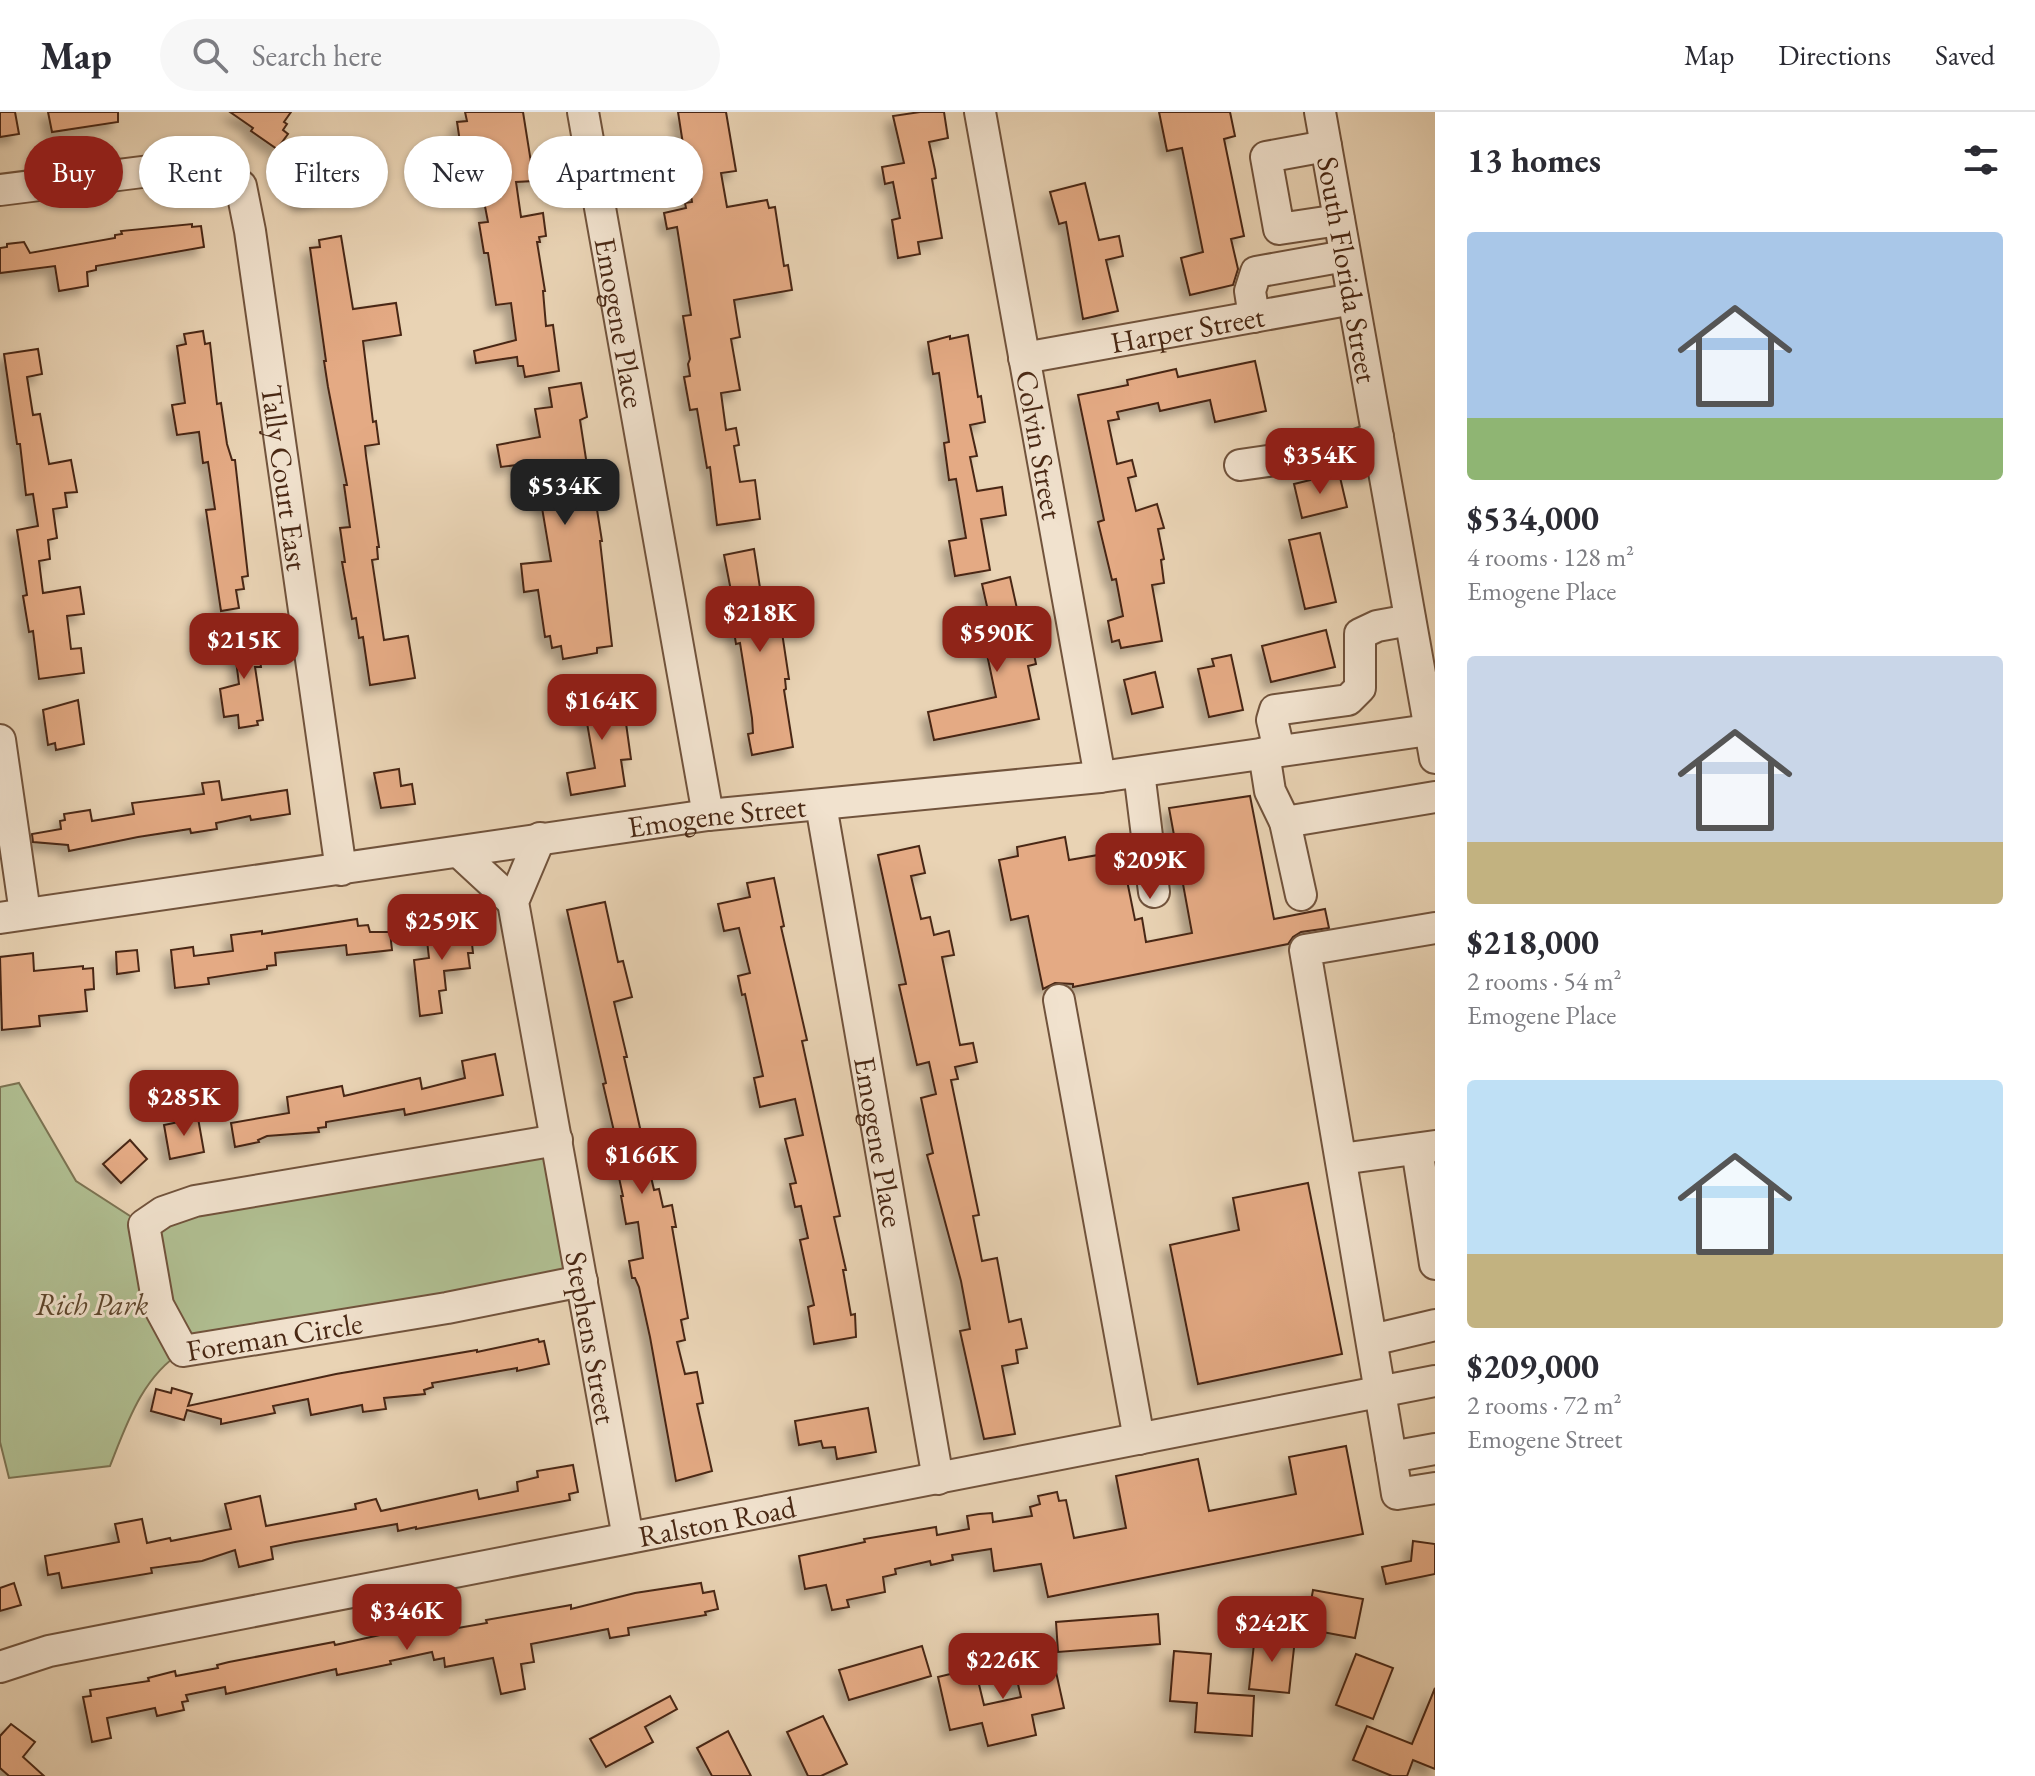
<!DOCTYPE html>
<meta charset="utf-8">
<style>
body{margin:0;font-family:"EB Garamond",serif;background:#f7f7f7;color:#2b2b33;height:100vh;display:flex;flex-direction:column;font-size:30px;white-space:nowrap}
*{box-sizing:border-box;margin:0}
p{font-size:26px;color:#7c7c81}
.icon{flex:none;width:44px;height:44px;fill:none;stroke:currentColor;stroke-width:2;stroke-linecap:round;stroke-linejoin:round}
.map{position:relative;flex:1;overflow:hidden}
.sheet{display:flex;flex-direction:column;background:#fff;width:600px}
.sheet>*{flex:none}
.banner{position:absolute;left:24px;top:24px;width:760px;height:72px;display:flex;gap:16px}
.price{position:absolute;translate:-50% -68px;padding:0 18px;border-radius:16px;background:#8f2418;color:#fff;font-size:26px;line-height:52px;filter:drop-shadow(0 2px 4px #0008)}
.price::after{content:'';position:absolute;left:50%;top:48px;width:24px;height:18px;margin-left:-12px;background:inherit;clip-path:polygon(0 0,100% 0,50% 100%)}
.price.active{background:#222;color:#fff}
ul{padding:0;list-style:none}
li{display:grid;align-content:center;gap:16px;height:424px;padding:0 32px}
li span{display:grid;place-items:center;height:248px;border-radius:8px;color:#555}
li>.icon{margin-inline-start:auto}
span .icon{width:144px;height:144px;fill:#fffc;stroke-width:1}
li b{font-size:34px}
h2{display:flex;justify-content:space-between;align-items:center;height:96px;padding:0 32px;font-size:34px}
.pill{padding:0 28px;border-radius:36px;background:#fff;box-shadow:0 2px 6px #0004;font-size:28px;line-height:72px}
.pill.active{background:#8f2418;color:#fff}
header{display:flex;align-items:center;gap:48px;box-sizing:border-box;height:112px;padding:0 40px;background:#fff;border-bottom:2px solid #e1e1e2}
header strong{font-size:38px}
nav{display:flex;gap:44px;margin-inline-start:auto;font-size:28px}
.search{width:560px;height:72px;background:#f7f7f7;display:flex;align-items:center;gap:20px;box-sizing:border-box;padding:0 28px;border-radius:44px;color:#7c7c81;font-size:30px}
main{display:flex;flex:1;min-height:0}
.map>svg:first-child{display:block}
.green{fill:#b0be91;stroke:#7c7352;stroke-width:2}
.building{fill:#e4aa84;stroke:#492814;stroke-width:2;filter:url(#shadow)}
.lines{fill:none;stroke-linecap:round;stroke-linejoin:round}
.minor-casing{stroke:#71533c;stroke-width:34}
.minor{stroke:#f1e2ce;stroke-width:30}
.labels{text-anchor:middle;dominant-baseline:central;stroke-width:6;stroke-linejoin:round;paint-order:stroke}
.street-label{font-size:30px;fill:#492814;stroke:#f1e2ce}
.park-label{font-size:30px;font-style:italic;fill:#5e462d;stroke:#f1e2ce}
</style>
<header>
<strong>Map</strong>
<div class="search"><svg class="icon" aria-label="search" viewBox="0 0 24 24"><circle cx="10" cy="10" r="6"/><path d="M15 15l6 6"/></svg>Search here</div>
<nav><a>Map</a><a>Directions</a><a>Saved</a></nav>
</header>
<main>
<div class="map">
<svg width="1435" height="1664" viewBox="0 0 1435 1664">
<defs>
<filter id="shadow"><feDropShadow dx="-7" dy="7" stdDeviation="4" flood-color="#0004"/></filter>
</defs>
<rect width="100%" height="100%" fill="#e9d3b4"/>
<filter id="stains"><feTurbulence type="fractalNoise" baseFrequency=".0025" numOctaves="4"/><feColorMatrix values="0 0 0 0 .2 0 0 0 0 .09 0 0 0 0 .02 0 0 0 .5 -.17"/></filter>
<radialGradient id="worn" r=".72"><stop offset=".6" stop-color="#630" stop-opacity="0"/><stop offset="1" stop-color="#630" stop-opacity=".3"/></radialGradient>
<path class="green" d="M19,971L76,1069L144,1113L557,1028L582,1169L183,1239C142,1265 127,1311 110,1354L9,1366L0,1330V975Z"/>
<g class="building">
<polygon points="0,0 15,0 19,22 0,25"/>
<polygon points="48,0 118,0 118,10 52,20"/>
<polygon points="230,0 291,0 284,10 287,12 283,18 288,22 277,37 251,19 253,16"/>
<polygon points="465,0 523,0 534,69 516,70 521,105 543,101 546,124 539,125 540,130 537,130 545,179 543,179 546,214 553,213 559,259 525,265 523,254 518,254 517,245 476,251 474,239 516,228 511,191 496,193 488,141 484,141 479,111 488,110 479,63 465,64 457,10 467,9"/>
<polygon points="678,0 726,0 736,59 721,61 727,95 767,88 769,96 775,95 784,154 788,153 792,178 734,188 740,225 731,227 740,278 721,281 726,318 736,316 739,333 734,334 740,370 755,368 760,407 717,413 710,355 707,356 697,297 690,298 684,265 690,264 688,252 690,247 683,204 691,203 677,115 667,117 664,101 686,96 685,91 692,90"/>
<polygon points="920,0 944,0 948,26 929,30 935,58 936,66 932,67 942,126 918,130 920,142 898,146 892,108 900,106 893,70 885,72 882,55 904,51 893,4"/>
<polygon points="1159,0 1230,0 1235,24 1224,27 1244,124 1231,127 1238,157 1233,173 1190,183 1181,146 1203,140 1182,36 1167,39"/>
<polygon points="314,52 323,86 300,92 291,59"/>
<polygon points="1085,71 1099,128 1119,124 1123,144 1106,148 1118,199 1083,207 1066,110 1059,112 1050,80"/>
<polygon points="192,112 192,115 201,114 204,135 96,154 96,158 87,160 88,174 59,179 55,154 0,161 0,136 7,135 7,132 24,130 30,141 115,126 115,123 122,122 121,119"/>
<polygon points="341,124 353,197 396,191 401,223 363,229 373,310 376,309 379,332 365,334 366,344 379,435 377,435 378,447 372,448 384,528 408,524 415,566 370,573 363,525 359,526 356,506 352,507 342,450 345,450 340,416 350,415 344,373 347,373 328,275 324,249 326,249 310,136 320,135 319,128"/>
<polygon points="203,219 205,232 210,231 217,292 221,291 227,332 232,348 235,348 248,464 242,465 244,477 236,478 239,496 221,499 206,398 215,397 208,350 203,351 199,320 177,323 172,293 185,291 177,234 186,232 184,222"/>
<polygon points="968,223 978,285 981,284 985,310 970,313 977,344 970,345 977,379 1002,375 1006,403 981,407 990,458 955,464 949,429 966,426 956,367 949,368 944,331 949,330 939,261 933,262 928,230 950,224 950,227"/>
<polygon points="38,237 42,262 27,265 33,303 40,302 49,352 71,348 77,380 65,381 67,395 53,397 57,426 48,428 50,447 39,449 43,481 80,475 84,502 67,504 71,537 81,536 84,561 39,567 33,519 29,520 23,484 27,483 17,418 38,414 33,382 26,383 20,332 17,332 4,242"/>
<polygon points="1255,249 1266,299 1215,310 1210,288 1160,299 1158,291 1117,300 1119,307 1108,309 1117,352 1132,348 1136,364 1128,366 1136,399 1157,392 1164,416 1158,417 1164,447 1161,448 1164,471 1152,473 1162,529 1121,536 1119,528 1112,530 1108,509 1123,504 1116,467 1112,468 1098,410 1104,408 1078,283 1128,273 1127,268 1176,257 1178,265"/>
<polygon points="581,271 587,305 580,308 592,386 595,385 602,429 600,429 612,534 597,536 597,541 563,547 561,534 552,536 550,524 545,525 538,478 524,480 521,452 551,449 539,378 528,380 524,352 501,355 497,333 540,325 535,297 552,295 549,276"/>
<polygon points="1339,361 1347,395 1302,406 1294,372"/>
<polygon points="1320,421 1336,490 1305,497 1289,428"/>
<polygon points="754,437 762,489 777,487 789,567 785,567 786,577 784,578 793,635 752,643 748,622 753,621 752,606 740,531 736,532 730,495 734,494 724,443"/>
<polygon points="1010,465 1023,524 1030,523 1036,552 1028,554 1039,607 934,628 928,600 996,585 985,533 995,530 982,472"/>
<polygon points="255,514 261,555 255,555 263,608 257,609 258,613 239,616 238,603 224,605 220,577 239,572 232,517"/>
<polygon points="1326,518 1335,555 1271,570 1262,534"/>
<polygon points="1231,543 1243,598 1209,605 1198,557 1214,554 1212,547"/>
<polygon points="1155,560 1163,595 1132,602 1124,568"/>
<polygon points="601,570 602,572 608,571 610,583 615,582 618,598 624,597 631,647 621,648 625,674 571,683 567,661 595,656 587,611 584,611 581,575"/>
<polygon points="78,588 84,632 56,638 55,631 48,633 43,598"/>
<polygon points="399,657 401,674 412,672 415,692 381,696 374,661"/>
<polygon points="219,669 222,688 287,678 290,702 251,708 250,704 216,711 217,717 191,721 190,717 138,725 69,739 68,733 33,730 32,722 61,717 60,709 65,708 64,702 90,698 92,709 134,702 132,691 204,682 202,671"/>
<polygon points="1250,684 1274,807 1325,797 1329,816 1301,820 1293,825 1288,832 1073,875 1073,872 1055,871 1043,877 1028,804 1011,808 999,748 1018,744 1017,735 1065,725 1069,748 1121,739 1135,808 1142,806 1146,830 1192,821 1169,696"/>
<polygon points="919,734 925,761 911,764 921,807 930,805 934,823 949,819 954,843 942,845 960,933 973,931 977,950 955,955 958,967 951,968 979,1103 973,1104 982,1149 997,1146 1009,1210 1021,1207 1027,1236 1016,1238 1018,1251 1002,1254 1015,1322 984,1327 960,1219 970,1217 961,1169 927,1043 933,1041 921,986 936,982 929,950 917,953 899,873 906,872 878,743"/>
<polygon points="774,766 784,814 781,815 807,928 802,929 840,1104 834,1105 846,1158 843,1158 851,1203 855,1202 856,1225 814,1232 808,1195 814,1193 800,1128 808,1126 801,1094 795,1095 790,1072 796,1071 785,1027 803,1023 795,987 760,995 754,966 763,964 745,882 742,883 738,864 750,861 739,816 724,819 718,792 750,785 747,771"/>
<polygon points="605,790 618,850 623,849 632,885 614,890 627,945 624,945 654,1078 659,1077 663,1095 672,1093 676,1115 672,1115 688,1206 681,1208 685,1228 677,1230 685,1262 697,1260 703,1291 697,1292 712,1359 676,1369 650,1225 639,1175 635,1166 632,1166 629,1149 643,1146 638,1110 626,1112 621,1084 623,1084 611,1029 616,1028 603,972 606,971 567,798"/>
<polygon points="469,805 473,841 468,841 470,856 444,859 446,878 439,879 442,901 420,904 414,848 429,846 426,820 444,818 443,808"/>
<polygon points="357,807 358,814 368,813 370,820 390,820 392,838 347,843 346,833 275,841 276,853 267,854 267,857 208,866 209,872 175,876 171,838 193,835 194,844 233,839 231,823 262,819 262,822"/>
<polygon points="137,838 139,859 117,862 116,840"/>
<polygon points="33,841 34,859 83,854 83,857 93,856 94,877 85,878 87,899 39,904 40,914 2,918 0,845"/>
<polygon points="495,942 503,983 405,1003 404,997 326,1010 326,1015 318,1016 319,1020 267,1024 258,1028 259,1030 235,1035 231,1011 289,1001 287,985 342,974 344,984 420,966 422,977 465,966 462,949"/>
<polygon points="198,1006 204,1040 170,1047 164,1013"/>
<polygon points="130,1028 147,1047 121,1071 103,1052"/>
<polygon points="1308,1071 1342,1242 1198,1272 1170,1133 1239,1118 1233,1086"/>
<polygon points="538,1227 539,1230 544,1229 549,1252 517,1259 517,1256 432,1271 433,1275 424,1278 425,1282 384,1286 386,1297 363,1300 362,1293 311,1303 308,1287 273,1294 275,1301 221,1312 221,1307 187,1298 184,1308 151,1299 156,1277 171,1281 172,1276 192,1282 188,1294 336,1262 477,1238 477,1240"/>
<polygon points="868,1296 876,1340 837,1347 835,1335 823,1336 821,1329 799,1333 795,1309"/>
<polygon points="1346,1334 1363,1422 1048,1485 1041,1452 994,1459 991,1437 952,1443 953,1448 931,1453 930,1449 895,1457 896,1462 883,1465 885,1480 847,1488 849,1495 832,1498 826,1473 805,1477 799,1444 865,1430 864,1427 936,1415 937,1423 969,1417 967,1404 979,1402 992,1401 993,1410 1032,1404 1030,1395 1040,1392 1038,1384 1057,1380 1059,1389 1066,1388 1074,1426 1126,1416 1116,1364 1198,1347 1209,1399 1296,1382 1289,1345"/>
<polygon points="573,1353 578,1380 569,1382 570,1388 416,1417 416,1415 398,1419 397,1412 295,1430 271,1435 273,1447 239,1455 235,1438 202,1449 151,1456 152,1461 62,1476 59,1461 48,1463 45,1444 119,1430 115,1412 142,1407 147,1431 170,1426 171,1429 231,1417 225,1392 260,1384 266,1414 356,1397 355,1392 376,1387 381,1399 477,1378 479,1387 518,1379 517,1370 538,1365 537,1359"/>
<polygon points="1413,1429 1435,1432 1435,1462 1386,1472 1382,1455 1411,1449"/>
<polygon points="14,1471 21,1493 0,1499 0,1476"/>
<polygon points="701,1471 703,1481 714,1479 718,1497 705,1500 706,1503 628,1516 629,1523 610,1526 608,1517 531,1532 534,1550 521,1552 525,1577 501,1582 493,1546 445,1555 444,1546 434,1548 432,1540 390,1549 391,1552 337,1563 336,1557 226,1582 225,1575 186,1583 188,1589 182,1590 184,1598 157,1604 155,1596 107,1606 111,1626 92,1630 83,1585 91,1584 90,1578 149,1569 148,1566 175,1559 176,1564 218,1556 217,1553 229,1550 334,1530 335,1533 438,1510 440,1519 487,1511 486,1508 571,1493 571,1497 635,1481"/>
<polygon points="1313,1478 1363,1487 1355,1526 1306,1517"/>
<polygon points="1158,1502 1160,1532 1058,1540 1056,1510"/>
<polygon points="1255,1523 1295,1527 1289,1581 1249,1577"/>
<polygon points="922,1534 931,1564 849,1588 839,1558"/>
<polygon points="1174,1539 1211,1542 1208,1581 1254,1584 1252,1624 1195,1620 1197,1591 1170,1589"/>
<polygon points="1052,1542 1064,1596 1032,1603 1036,1623 988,1634 982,1611 950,1618 938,1565 975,1556 984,1593 1021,1585 1013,1551"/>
<polygon points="1356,1542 1393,1556 1373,1607 1336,1593"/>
<polygon points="1435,1576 1435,1657 1413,1648 1407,1664 1392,1664 1353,1648 1367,1614 1412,1632"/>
<polygon points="670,1584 677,1597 645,1615 653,1630 606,1655 590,1627"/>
<polygon points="823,1604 847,1652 821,1664 808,1664 787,1620"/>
<polygon points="11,1612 35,1630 23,1645 44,1664 9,1664 0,1656 0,1624"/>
<polygon points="728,1619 751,1664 712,1664 697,1636"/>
</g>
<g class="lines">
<defs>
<g id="minor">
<path id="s1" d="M583,0L708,703"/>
<path id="s2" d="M980,0L1100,665"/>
<path id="s3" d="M1320,0L1435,646"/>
<polyline points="1326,34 1266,45 1279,117 1339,108"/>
<path id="s4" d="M0,78L213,51L241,74L250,119L341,758"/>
<polyline points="1254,205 1250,179 1256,160 1345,144"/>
<path id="s5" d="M1024,246L1353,187"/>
<polyline points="1240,353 1339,339 1378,325"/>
<polyline points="0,628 25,801"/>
<polyline points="1279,638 1272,608 1275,598 1348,588 1360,576 1360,522 1377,514 1410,508"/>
<polyline points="1264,641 1270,679 1285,710 1301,783"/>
<polyline points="1139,660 1154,780"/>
<path id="s6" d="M821,693L938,1367"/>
<polyline points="1285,710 1435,685"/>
<path id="s7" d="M540,726L513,790L628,1426"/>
<polyline points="460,741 513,790"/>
<path id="s8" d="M0,806L708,703L1100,665L1435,617"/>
<polyline points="1059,888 1139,1327"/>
<path id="s9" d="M557,1028L195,1089L163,1100L144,1113L158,1193L183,1239L447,1196L582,1169"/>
<polyline points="1417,1037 1435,1152"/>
<polyline points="1341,1047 1435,1034"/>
<polyline points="1372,1228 1435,1213"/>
<polyline points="1435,1337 1391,1345 1397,1382 1435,1376"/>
<polyline points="1391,1345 1305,838 1435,816"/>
<path id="s10" d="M0,1555L49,1539L1435,1269"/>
</g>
</defs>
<use href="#minor" class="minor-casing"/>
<use href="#minor" class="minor"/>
</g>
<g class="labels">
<g class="street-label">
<text stroke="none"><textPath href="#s3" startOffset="160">South Florida Street</textPath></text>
<text stroke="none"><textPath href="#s1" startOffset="214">Emogene Place</textPath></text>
<text stroke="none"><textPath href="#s5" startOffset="166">Harper Street</textPath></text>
<text stroke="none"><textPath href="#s2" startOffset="338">Colvin Street</textPath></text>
<text stroke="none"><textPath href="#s4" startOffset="546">Tally Court East</textPath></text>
<text stroke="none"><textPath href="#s8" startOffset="724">Emogene Street</textPath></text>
<text stroke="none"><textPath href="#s6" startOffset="342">Emogene Place</textPath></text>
<text stroke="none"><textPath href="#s9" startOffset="650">Foreman Circle</textPath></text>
<text stroke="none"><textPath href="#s7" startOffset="512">Stephens Street</textPath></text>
<text stroke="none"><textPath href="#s10" startOffset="732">Ralston Road</textPath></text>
</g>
<g class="park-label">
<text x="92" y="1192">Rich Park</text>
</g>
</g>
<rect width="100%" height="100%" filter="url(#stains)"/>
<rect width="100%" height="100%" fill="url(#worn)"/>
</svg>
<b class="price" style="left:1320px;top:384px">$354K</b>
<b class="price active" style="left:565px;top:415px">$534K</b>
<b class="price" style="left:760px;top:542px">$218K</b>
<b class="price" style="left:997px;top:562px">$590K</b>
<b class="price" style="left:244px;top:569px">$215K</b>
<b class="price" style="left:602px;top:630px">$164K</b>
<b class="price" style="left:1150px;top:789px">$209K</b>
<b class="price" style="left:442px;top:850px">$259K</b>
<b class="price" style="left:184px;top:1026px">$285K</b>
<b class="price" style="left:642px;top:1084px">$166K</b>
<b class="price" style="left:407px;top:1540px">$346K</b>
<b class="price" style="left:1272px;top:1552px">$242K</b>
<b class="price" style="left:1003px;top:1589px">$226K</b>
<div class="banner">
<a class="pill active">Buy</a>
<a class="pill">Rent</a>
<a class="pill">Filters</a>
<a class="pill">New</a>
<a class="pill">Apartment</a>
</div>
</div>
<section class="sheet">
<h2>13 homes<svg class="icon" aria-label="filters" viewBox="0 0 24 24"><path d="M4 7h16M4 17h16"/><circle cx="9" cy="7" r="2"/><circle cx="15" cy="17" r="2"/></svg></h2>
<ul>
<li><span style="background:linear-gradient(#a9c7e8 75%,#8fb573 0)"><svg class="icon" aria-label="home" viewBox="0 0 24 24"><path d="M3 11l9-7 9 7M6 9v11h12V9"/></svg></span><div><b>$534,000</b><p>4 rooms · 128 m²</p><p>Emogene Place</p></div></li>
<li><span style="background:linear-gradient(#c9d6e8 75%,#c2b280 0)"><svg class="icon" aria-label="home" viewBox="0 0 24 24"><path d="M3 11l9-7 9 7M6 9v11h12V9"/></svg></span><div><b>$218,000</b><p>2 rooms · 54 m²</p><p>Emogene Place</p></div></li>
<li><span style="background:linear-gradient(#bfe0f5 70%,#c2b280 0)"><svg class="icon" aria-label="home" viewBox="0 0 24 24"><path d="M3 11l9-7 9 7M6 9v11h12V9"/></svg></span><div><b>$209,000</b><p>2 rooms · 72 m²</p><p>Emogene Street</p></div></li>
</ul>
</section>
</main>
